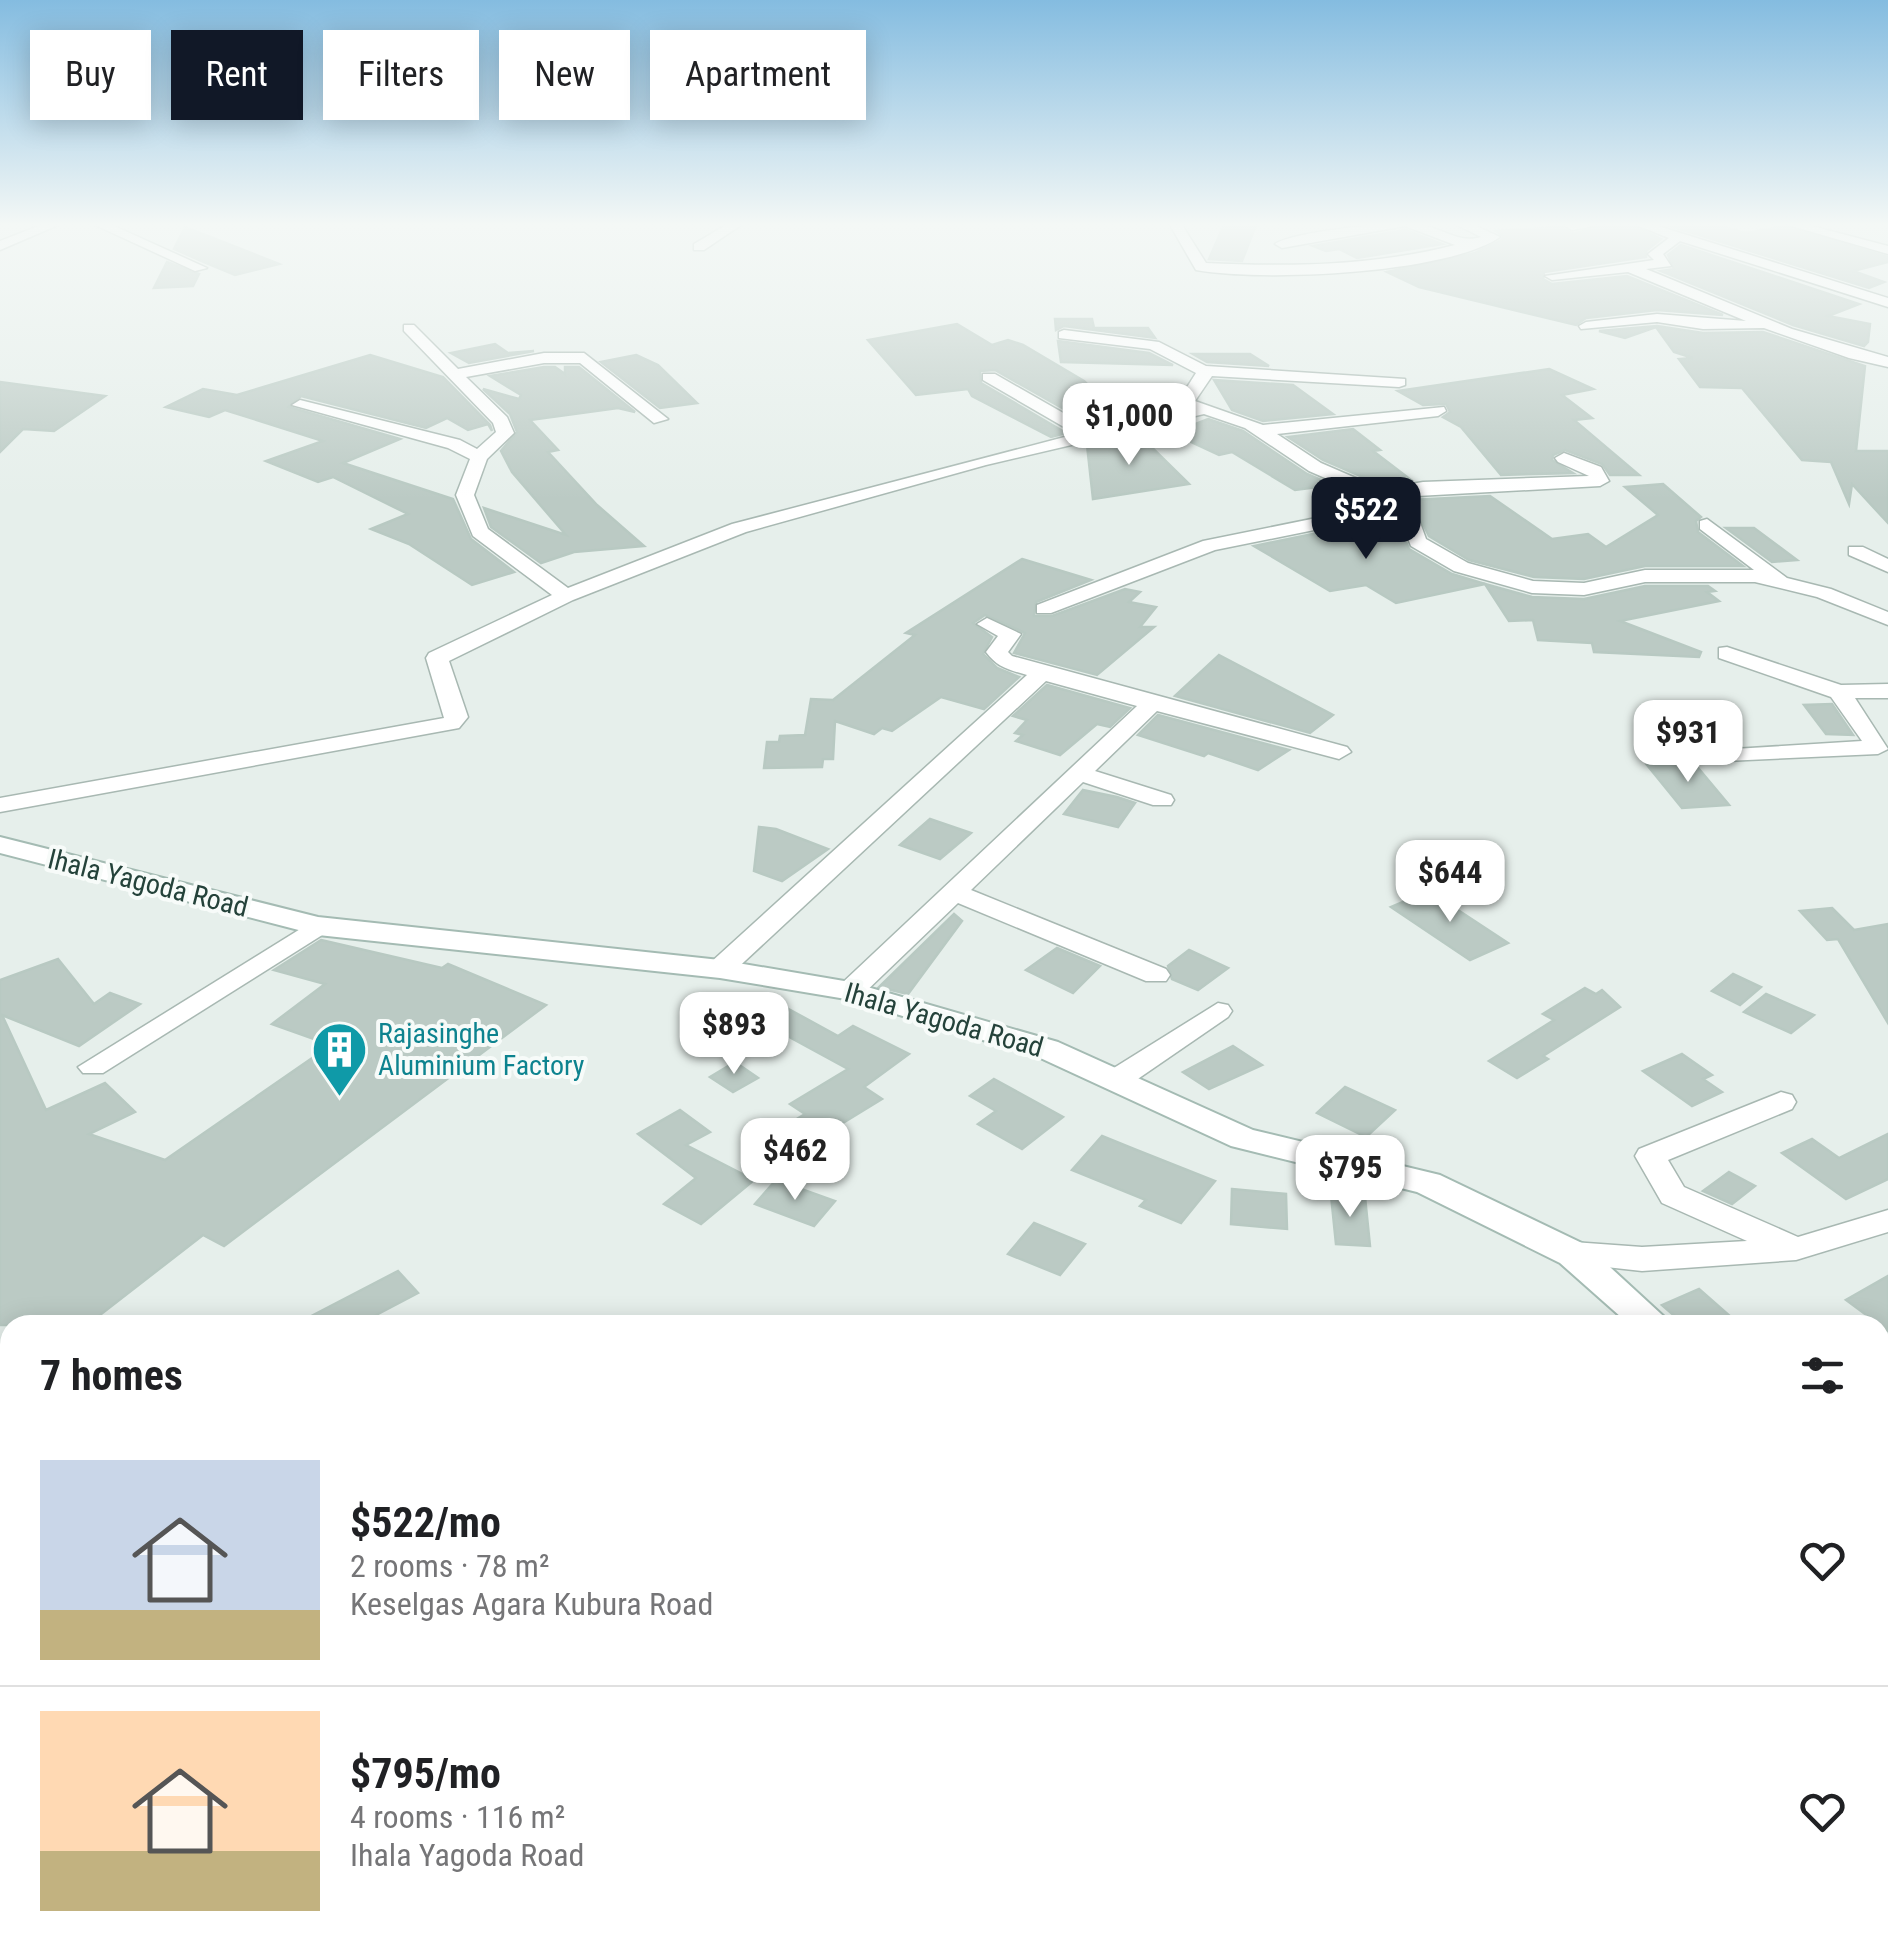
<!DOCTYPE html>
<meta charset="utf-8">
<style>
body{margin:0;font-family:"Roboto Condensed",sans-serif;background:#f6f6f6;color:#202124;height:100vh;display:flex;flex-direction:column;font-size:38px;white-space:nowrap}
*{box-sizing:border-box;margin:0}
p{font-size:32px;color:#757577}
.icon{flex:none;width:55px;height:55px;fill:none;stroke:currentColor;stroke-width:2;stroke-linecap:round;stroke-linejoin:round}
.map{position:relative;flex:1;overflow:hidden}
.panel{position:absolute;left:0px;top:1315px;width:1890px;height:640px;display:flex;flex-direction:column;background:#fff;border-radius:30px 30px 0 0;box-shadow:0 5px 25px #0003}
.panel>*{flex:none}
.hud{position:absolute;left:30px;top:30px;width:1000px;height:90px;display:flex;gap:20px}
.price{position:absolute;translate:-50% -85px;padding:0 22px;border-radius:20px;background:#fff;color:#222;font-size:32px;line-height:65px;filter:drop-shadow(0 2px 5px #0008)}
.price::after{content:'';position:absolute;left:50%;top:60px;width:30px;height:22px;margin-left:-15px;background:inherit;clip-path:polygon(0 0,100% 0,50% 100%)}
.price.active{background:#111827;color:#fff}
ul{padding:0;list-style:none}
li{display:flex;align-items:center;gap:30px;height:250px;padding:0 40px}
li+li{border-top:2px solid #e0e0e0}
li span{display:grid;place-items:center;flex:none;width:280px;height:200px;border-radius:0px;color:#555}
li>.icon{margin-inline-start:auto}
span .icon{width:120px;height:120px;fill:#fffc;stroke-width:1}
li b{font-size:42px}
h2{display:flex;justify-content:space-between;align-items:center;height:120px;padding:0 40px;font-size:42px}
.tag{padding:0 35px;border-radius:0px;background:#fff;box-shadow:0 5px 25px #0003;font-size:35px;line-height:90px}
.tag.active{background:#111827;color:#fff}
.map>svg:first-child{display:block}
.building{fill:#bbcac4;stroke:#b8c9c2;stroke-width:2.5}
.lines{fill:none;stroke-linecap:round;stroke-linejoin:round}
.street-casing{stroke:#a8b8b2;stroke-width:3}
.secondary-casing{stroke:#a4bbb3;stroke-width:4}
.street{fill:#fff;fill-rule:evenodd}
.secondary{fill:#fff;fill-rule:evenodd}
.labels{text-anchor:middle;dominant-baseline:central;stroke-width:8;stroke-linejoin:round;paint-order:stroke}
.street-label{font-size:28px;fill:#24423a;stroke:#f7fbf9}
.culture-label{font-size:28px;fill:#0d838f;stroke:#f7fbf9;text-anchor:start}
</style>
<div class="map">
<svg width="1888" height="1955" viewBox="0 0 1888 1955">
<rect width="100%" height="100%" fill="#e6efeb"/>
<g class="building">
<polygon points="1224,225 1256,225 1242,261 1209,259"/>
<polygon points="1604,225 1632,225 1661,239 1646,251 1646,257 1544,272 1543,279 1552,284 1627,276 1723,315 1657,310 1586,318 1576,325 1419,287 1387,272 1475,253 1502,240 1503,236 1496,231 1561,227 1573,234"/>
<polygon points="1667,225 1717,225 1746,233 1785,226 1888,257 1888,262 1853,271 1884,282 1869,288"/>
<polygon points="185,227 279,264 235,275 204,262 174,249"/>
<polygon points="1405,230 1442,244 1357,258 1339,249 1326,251 1313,246"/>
<polygon points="1681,245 1859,304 1828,316 1870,324 1868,342 1864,346 1793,325 1661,271 1674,269 1668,255"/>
<polygon points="167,262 199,274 193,286 154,288"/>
<polygon points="1055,319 1092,319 1094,328 1148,328 1155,338 1064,326 1056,330"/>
<polygon points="957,324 992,345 1008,340 1023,345 1084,381 1123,419 1094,426 995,370 980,371 981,383 1066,433 1051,437 972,396 968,389 916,395 868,340"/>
<polygon points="1657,326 1703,333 1763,332 1865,366 1856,451 1888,451 1888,523 1852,484 1849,504 1831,462 1802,460 1742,388 1700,387 1679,359 1693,358 1674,352 1656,327 1625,338 1599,331"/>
<polygon points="1058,341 1149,353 1173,365 1061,362"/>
<polygon points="495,344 508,353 534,351 469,363 451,353"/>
<polygon points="1193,354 1250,354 1269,366 1207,362"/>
<polygon points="370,355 443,377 490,425 492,431 488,424 468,430 447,418 426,428 301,396 289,407 400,439 343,463 453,499 471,539 514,572 472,585 409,544 371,529 408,514 333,477 318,482 266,461 323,441 225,410 209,417 166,407 203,389 237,395"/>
<polygon points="636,355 658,365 697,403 660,408 601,362"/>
<polygon points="544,367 555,367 565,374 565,367 579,367 635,412 618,408 530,420 558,450 548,452 597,505 644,546 574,552 541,563 491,527 484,508 566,535 512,472 501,451 517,432 510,414 483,389 519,399 521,395 490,376"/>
<polygon points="1549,369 1593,389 1562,395 1592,418 1574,420 1639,475 1610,475 1602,464 1565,450 1553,455 1552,460 1573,473 1501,475 1461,427 1443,417 1450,412 1446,404 1423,405 1398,391"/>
<polygon points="1214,380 1293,385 1333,414 1263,421 1232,410"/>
<polygon points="0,382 105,396 54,431 23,429 0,452"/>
<polygon points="1208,419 1243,431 1307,474 1333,485 1295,490 1232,452 1219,455 1172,433"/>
<polygon points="1353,429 1380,450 1373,451 1411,480 1381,485 1380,480 1372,481 1323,460 1288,437"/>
<polygon points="1137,433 1189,484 1093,499 1087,445"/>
<polygon points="1663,484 1701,517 1696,521 1698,532 1743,566 1645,566 1584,579 1534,577 1469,560 1429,536 1411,500 1490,496 1552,539 1588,534 1606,547 1658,515 1625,487"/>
<polygon points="1396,517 1409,549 1452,574 1485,584 1396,603 1366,585 1330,591 1254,546"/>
<polygon points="1726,528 1754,528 1797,560 1772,562"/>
<polygon points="1022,559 1091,580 1036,602 1034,616 1052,616 1125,589 1140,592 1129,602 1156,607 1140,627 1154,627 1097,675 1014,653 1025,633 985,615 973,623 992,637 983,654 997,668 1019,677 984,709 941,697 892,731 882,728 874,734 835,721 833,759 823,759 822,767 764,768 767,742 779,742 780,736 805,735 811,699 833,700 915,635 906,633"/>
<polygon points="1485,584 1532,597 1584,599 1645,586 1708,586 1715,591 1707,592 1719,601 1620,621 1701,652 1699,657 1594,652 1592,643 1538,640 1533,620 1509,621"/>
<polygon points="1219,655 1333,715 1310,733 1175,696"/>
<polygon points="1047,685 1130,708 1110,727 1097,724 1060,755 1016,741 1023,735 1015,733 1027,720 1013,716"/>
<polygon points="1832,704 1853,735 1826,734 1804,705"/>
<polygon points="1158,715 1289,750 1258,770 1208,753 1204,756 1138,735"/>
<polygon points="1694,763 1729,805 1682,808 1647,765"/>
<polygon points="1083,790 1117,797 1135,803 1118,827 1064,814"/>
<polygon points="930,819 971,833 940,859 900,845"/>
<polygon points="759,827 776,829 828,849 782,881 754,871"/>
<polygon points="1429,891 1508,943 1470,960 1391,907"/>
<polygon points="1832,908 1854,930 1888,924 1888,1023 1838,939 1827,940 1800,911"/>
<polygon points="954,914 962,921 908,994 879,987"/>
<polygon points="321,940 442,968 448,964 546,1005 224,1246 203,1235 87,1325 0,1325 0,980 58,959 94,1004 110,993 140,1004 79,1046 2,1015 46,1110 105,1083 135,1112 89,1134 165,1160 331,1045 272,1024 325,984 274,970"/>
<polygon points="1057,948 1100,966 1073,993 1026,970"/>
<polygon points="1189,950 1228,968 1198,990 1172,979 1168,966"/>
<polygon points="1733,974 1761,987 1740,1005 1712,991"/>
<polygon points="1585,988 1596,994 1602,990 1620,1007 1543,1056 1548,1059 1517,1078 1489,1061 1554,1020 1543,1014"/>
<polygon points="1766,994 1814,1015 1791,1033 1744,1012"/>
<polygon points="772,1000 838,1036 853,1026 909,1054 864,1087 882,1099 815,1140 790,1123 805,1114 790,1104 848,1069 760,1021"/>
<polygon points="1233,1046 1262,1065 1209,1089 1183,1072"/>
<polygon points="1682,1054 1712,1075 1703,1079 1722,1092 1692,1106 1643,1071"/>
<polygon points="735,1062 758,1078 733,1092 710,1077"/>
<polygon points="994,1079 1063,1117 1022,1149 978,1124 996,1111 970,1096"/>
<polygon points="1345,1087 1395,1110 1366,1137 1317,1113"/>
<polygon points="680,1110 710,1132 686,1145 754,1180 701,1224 664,1204 696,1178 638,1134"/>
<polygon points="1888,1134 1888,1179 1846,1199 1782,1153 1812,1139 1839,1158"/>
<polygon points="1102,1136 1134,1149 1215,1181 1181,1223 1140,1206 1146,1200 1072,1170"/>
<polygon points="1729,1172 1755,1186 1732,1204 1703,1191"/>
<polygon points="776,1180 835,1201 814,1226 755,1204"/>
<polygon points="1232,1189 1286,1194 1287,1229 1231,1224"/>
<polygon points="1331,1195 1365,1197 1370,1246 1336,1244"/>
<polygon points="1034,1223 1085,1244 1060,1275 1008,1254"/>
<polygon points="398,1271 418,1293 357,1325 294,1325"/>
<polygon points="1888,1276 1888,1331 1846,1300"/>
<polygon points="1699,1289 1740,1325 1685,1325 1662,1305"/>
</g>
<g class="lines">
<defs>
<g id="street">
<polygon points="41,225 58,225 0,250 0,241"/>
<polygon points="95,225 112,225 207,268 195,271"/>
<polygon points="726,225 741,225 704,250 694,250 694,244"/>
<path d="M1170,225H1182L1206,263C1290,267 1373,266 1455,245L1405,226L1282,248L1275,244C1296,231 1395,221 1421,225C1443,228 1459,244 1481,237L1457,225H1474L1500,237C1446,274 1263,282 1196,270Z"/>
<polygon points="1600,225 1572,230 1565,226 1566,225"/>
<polygon points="1636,225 1655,225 1888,298 1888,307 1680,241 1663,254 1671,266 1646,269 1792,329 1888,357 1888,367 1849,358 1764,328 1703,329 1657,322 1581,329 1579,326 1586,322 1657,314 1746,321 1628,272 1552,280 1545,276 1654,260 1648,254 1669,238"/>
<polygon points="1788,225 1808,225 1888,246 1888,254"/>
<polygon points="404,325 414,325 458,369 544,353 584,353 668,419 654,423 580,363 544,363 466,377 507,417 514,433 487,459 474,495 488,529 568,588 732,524 1076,434 983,380 983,374 995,374 1093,430 1186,409 1177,403 1196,373 1150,349 1059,338 1059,332 1064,330 1159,342 1206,366 1405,379 1405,385 1399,387 1212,376 1195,401 1263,425 1444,407 1446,411 1438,416 1277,434 1321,463 1381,489 1423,482 1589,476 1558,462 1555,458 1564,453 1601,467 1609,481 1600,486 1399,497 1414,506 1426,539 1468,563 1533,581 1584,583 1645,570 1754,570 1700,529 1700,521 1707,519 1787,578 1831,589 1888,612 1888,625 1817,597 1755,582 1645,582 1584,595 1532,593 1454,571 1411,546 1398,513 1215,550 1051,613 1037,613 1037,605 1203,541 1385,504 1309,471 1245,428 1204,414 986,465 746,532 573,600 449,661 468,717 459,728 0,812 0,798 444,718 426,658 429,653 552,595 473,536 456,495 470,459 448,448 292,405 300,400 460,440 477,449 496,432 493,423 404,331"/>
<polygon points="1849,547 1863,547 1888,559 1888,572 1849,555"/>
<path d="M987,618L1021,634L1008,652L1012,656L1347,747L1351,752L1339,759L1157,711L1095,771L1171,795L1174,800L1171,805H1153L1083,782L971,890L1166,969L1170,975L1166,981H1146L958,903L860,997H840L836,991L840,985L1137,706L1046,681L730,975H710L706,969L710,963L1027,675C1009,670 997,667 986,652L998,636L977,624Z"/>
<polygon points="1727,647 1841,685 1888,684 1888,698 1855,698 1888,749 1878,754 1726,761 1722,756 1734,749 1862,741 1831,697 1719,658 1719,648"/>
<polygon points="318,918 331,926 327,932 103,1073 83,1073 78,1067"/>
<polygon points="1218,1003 1228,1005 1232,1011 1228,1017 1129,1085 1109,1085 1104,1078 1109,1071"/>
<polygon points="1781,1092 1792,1095 1796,1102 1792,1109 1668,1160 1684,1187 1798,1237 1888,1210 1888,1232 1796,1260 1642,1271 1561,1262 1557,1254 1561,1246 1573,1242 1642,1247 1747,1241 1662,1203 1635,1156 1639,1149"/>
<polygon points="1888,1828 1888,1871 1880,1874 1880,1831"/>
<polygon points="1411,1945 1509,1945 1505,1955 1407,1955"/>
</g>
<g id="secondary">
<polygon points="0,837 318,917 720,960 850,982 1058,1042 1253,1130 1440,1175 1586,1245 1673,1325 1630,1325 1560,1263 1417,1192 1231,1146 1036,1056 846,999 720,978 318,935 0,853"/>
<polygon points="1880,1549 1888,1552 1888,1593 1880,1590"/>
</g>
</defs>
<use href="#street" class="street-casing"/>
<use href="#secondary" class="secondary-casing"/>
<use href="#street" class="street"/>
<use href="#secondary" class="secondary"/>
</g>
<linearGradient id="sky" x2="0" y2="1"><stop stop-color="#84bce0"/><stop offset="0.45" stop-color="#f4f8f6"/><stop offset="1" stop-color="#f4f8f6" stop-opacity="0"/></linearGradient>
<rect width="1888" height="499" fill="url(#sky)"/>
<defs>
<symbol id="building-pin" viewBox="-11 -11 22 30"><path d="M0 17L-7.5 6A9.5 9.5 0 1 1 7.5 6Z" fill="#0f9aa8" stroke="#f7fbf9"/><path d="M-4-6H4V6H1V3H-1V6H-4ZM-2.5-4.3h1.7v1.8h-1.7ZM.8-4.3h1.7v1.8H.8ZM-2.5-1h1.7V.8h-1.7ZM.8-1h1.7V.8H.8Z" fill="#fff"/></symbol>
</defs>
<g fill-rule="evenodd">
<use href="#building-pin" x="308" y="1018" width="63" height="86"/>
</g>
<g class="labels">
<g class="street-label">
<text transform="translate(148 883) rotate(14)">Ihala Yagoda Road</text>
<text transform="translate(944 1020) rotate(16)">Ihala Yagoda Road</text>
</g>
<g class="culture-label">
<text x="378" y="1033">Rajasinghe<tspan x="378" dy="32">Aluminium Factory</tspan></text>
</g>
</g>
</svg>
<b class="price" style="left:1129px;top:468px">$1,000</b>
<b class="price active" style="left:1366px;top:562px">$522</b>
<b class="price" style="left:1688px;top:785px">$931</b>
<b class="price" style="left:1450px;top:925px">$644</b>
<b class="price" style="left:734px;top:1077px">$893</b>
<b class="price" style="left:795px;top:1203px">$462</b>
<b class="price" style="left:1350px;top:1220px">$795</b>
<div class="hud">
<a class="tag">Buy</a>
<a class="tag active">Rent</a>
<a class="tag">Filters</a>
<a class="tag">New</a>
<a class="tag">Apartment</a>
</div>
<section class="panel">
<h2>7 homes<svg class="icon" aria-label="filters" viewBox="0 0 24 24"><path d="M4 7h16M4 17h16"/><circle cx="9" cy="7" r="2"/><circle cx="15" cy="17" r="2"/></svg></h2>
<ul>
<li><span style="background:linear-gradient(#c9d6e8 75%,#c2b280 0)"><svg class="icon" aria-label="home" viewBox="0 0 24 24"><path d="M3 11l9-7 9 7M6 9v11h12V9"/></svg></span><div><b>$522/mo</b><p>2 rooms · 78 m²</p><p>Keselgas Agara Kubura Road</p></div><svg class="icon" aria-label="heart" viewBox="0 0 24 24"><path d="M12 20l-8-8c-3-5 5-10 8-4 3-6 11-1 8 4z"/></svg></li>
<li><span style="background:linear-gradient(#ffd9b3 70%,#c2b280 0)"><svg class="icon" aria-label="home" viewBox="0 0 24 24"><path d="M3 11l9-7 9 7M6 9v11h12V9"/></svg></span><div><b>$795/mo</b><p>4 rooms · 116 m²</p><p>Ihala Yagoda Road</p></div><svg class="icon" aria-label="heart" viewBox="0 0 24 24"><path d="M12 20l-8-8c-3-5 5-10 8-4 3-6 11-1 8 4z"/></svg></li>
</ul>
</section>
</div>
